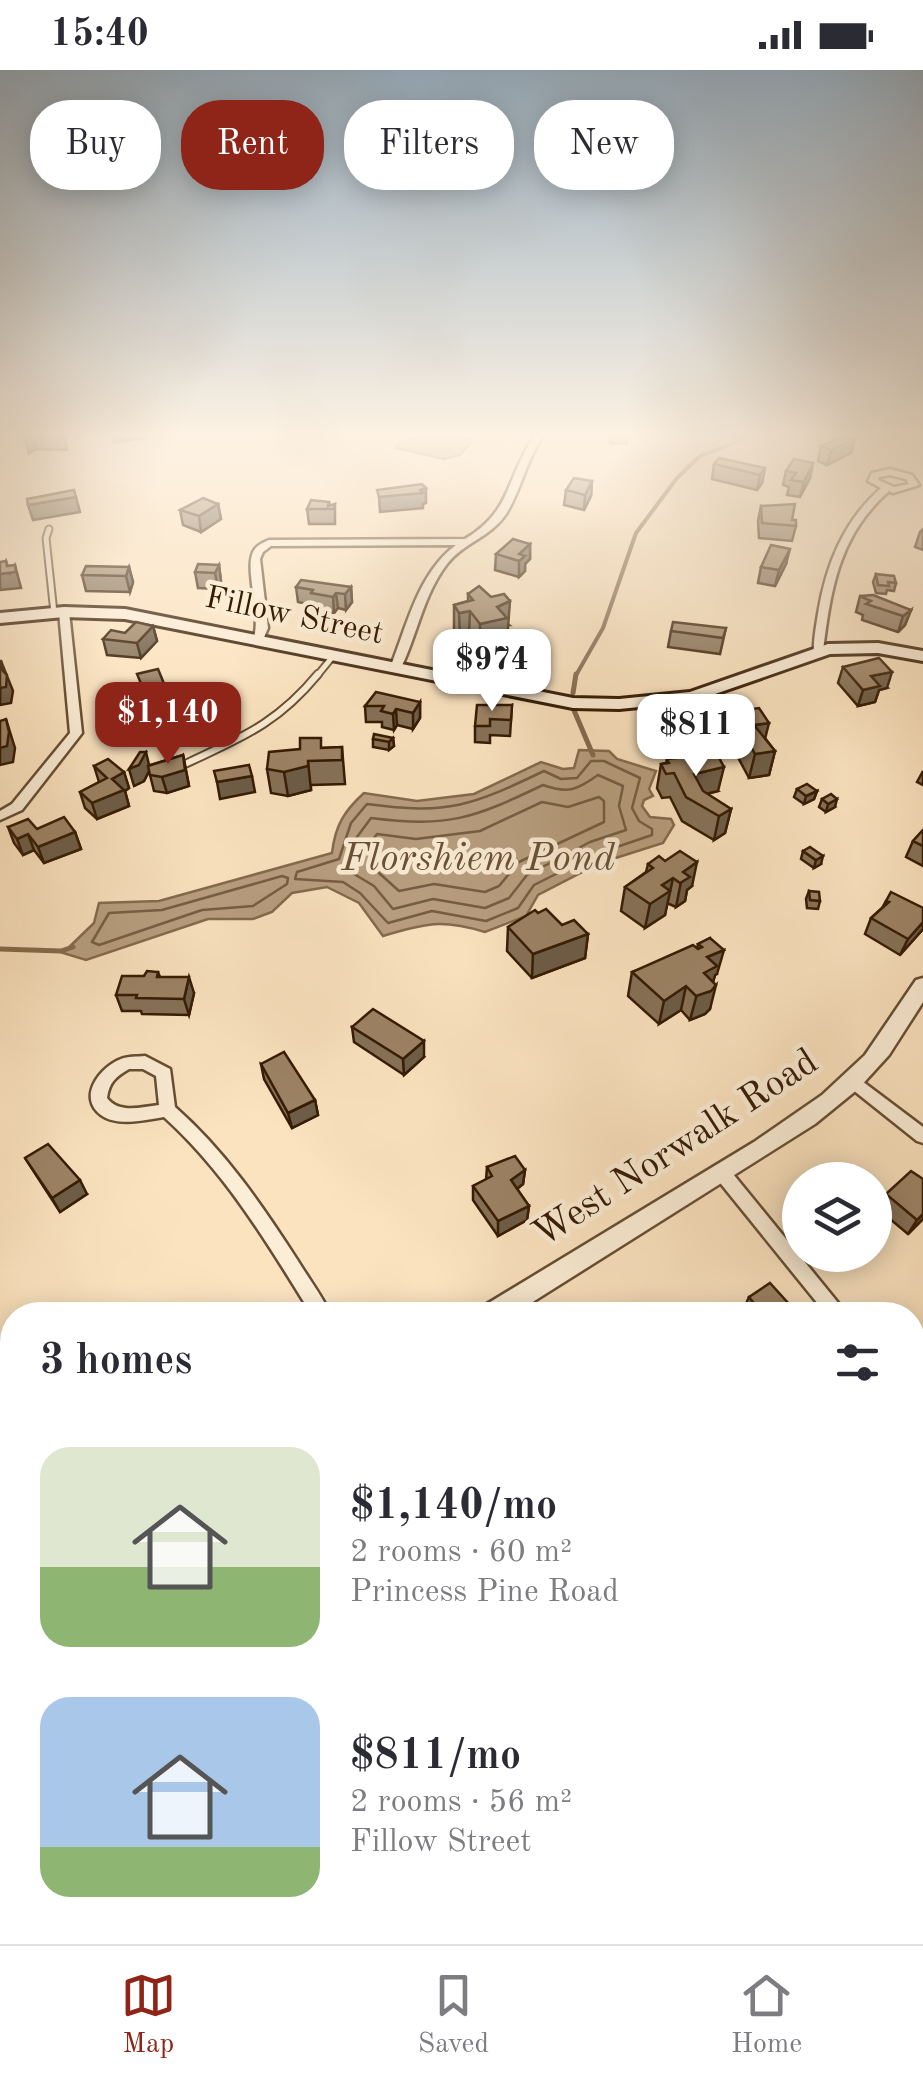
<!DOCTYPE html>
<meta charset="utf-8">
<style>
body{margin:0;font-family:"Old Standard TT",serif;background:#f2f2f3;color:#2b2b33;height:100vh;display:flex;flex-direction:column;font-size:38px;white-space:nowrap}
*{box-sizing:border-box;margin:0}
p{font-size:32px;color:#7c7c81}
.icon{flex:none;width:55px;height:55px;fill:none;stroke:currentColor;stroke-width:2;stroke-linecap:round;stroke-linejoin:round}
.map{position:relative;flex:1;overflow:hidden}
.panel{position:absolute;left:0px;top:1232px;width:925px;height:642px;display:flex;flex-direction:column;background:#fff;border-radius:40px 40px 0 0;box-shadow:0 5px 25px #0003}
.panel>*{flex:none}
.banner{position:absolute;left:30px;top:30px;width:865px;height:90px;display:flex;gap:20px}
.buttons{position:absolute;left:782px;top:1092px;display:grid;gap:20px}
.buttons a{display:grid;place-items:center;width:110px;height:110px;border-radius:50%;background:#fff;box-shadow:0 5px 25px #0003;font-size:50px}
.price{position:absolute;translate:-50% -85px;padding:0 22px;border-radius:20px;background:#fff;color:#222;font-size:32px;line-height:65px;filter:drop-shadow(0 2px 5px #0008)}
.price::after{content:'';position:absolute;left:50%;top:60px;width:30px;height:22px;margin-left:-15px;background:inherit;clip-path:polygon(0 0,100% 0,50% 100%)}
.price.on{background:#8f2418;color:#fff}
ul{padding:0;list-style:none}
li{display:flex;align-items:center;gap:30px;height:250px;padding:0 40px}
li span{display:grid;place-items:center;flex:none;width:280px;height:200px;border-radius:30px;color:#555}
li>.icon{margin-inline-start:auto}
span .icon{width:120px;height:120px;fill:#fffc;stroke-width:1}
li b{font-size:42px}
h2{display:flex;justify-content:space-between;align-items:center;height:120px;padding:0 40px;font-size:42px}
.chip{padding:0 35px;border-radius:40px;background:#fff;box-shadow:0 5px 25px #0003;font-size:35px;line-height:90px}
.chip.on{background:#8f2418;color:#fff}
.status{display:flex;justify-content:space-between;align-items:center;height:70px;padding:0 50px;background:#fff;direction:ltr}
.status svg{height:28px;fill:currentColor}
.dock{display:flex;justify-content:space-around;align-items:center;height:140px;border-top:2px solid #e1e1e2;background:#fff;font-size:28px;color:#7c7c81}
.dock a{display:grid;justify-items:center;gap:5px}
.dock .on{color:#8f2418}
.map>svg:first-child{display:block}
.water{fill:#b89f80;stroke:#846a4e;stroke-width:2.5}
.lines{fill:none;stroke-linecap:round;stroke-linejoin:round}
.shore{stroke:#765d42;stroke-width:2.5}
.stream-far1{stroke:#846a4e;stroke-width:4}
.stream{stroke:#846a4e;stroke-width:5}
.service-far2-casing{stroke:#664d32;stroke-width:9}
.service-far1-casing{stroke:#664d32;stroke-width:10}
.service-casing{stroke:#664d32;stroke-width:16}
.minor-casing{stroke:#664d32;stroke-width:5}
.tertiary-casing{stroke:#664d32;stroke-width:5}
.secondary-casing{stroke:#351b03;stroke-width:6}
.service-far2{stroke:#fcedd6;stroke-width:5}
.service-far1{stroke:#fcedd6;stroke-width:6}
.service{stroke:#fcedd6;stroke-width:11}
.minor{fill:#fcedd6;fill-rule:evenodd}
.tertiary{fill:#fcedd6;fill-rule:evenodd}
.secondary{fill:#fcedd6;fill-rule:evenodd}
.wall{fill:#867157;stroke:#351b03;stroke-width:2.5}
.shaded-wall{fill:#6d5c47;stroke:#351b03;stroke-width:2.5}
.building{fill:#9c8365;stroke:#351b03;stroke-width:2.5}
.labels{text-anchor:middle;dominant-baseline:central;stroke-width:9;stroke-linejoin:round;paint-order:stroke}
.far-street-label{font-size:32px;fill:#351b03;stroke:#fcedd6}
.street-label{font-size:38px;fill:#351b03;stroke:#fcedd6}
.water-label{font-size:40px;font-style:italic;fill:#695035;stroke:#fcedd6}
</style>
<div class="status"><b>15:40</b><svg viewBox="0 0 49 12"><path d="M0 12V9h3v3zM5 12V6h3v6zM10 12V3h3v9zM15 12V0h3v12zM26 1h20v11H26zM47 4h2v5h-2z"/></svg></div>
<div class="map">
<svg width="923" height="1874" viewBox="0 0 923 1874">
<rect width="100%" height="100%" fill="#fbe3c0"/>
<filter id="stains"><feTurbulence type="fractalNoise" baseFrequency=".002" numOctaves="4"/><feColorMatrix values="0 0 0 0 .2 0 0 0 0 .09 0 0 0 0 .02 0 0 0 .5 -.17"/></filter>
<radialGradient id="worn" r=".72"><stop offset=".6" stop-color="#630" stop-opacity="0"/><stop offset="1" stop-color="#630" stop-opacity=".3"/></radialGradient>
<g class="water">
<polygon points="419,367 468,367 472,371 460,385 444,389 396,378 399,372"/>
<path d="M579,680L609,681L617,689L656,701L649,719L653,726L644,730L642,736L650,747L671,749L674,755L663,773L600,793L538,825L526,846L485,862C442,849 426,853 383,866L359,833L327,817L292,823L272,842L253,849H208L86,890L63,883L94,853L99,833L159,831L332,783C335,756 344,741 364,723L417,731L474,724L541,692L563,699L574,698Z"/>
</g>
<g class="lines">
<g class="shore">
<path d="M591,691H604L640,708L632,738L639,751L652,759V765L596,784L534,815L518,838L486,851L432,841L388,853L360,823L343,812L295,809L297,802L339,789L351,753L367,734C449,745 471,736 544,701L561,709L577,708Z"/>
<path d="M598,705L623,716L619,736L626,760L590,772L527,805L509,828L485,838L433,829L393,839L374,816L349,801L357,767L371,748C449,758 474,748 543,715C568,724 577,720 598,705Z"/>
<polygon points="599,727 604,731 604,752 519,792 499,816 485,822 434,814 399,821 369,794 371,772 377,764 416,769 480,761 542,732 568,737"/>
<polygon points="282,806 288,808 287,814 253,836 202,840 99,875 92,872 109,843 162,840"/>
</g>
<polyline class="stream-far1" points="575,607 603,558 636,463 677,408 700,386 749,367"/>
<g class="stream">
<polyline points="573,623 576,604"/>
<polyline points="573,638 593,685"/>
<polyline points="0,879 61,881 73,877"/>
</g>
<defs>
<g id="service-far2">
<polyline points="49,459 46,468 54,543"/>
<polyline points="316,607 334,585"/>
</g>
<path id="service-far1" d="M185,694C242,667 277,654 318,604"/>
<g id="service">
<polyline points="866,1862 866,1874"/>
<polyline points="896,1862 915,1874"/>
</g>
<g id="minor">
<path d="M534,367H542C526,391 521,420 506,444C491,467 463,473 447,494C423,525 417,566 400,600H392L390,598C407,556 418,503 456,475L271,476L263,482L260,489L268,558L262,572H254L253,570C263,545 242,495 255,479C258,475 264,472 269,470L465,469C513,440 505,409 534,367Z"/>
<path d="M890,399L912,405L919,415L893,423L889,421C839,465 831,518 823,581L814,583C813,571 816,557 818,544C826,495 843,452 881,418L868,411L872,403ZM890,405L906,409L909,414L894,417L878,410L879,407Z"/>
<polygon points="64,539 69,542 82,663 22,740 0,750 0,741 12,734 70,663 59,542"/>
<path d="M145,986L170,999L175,1037C225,1081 262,1135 298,1191C309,1209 322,1226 331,1245H312C268,1174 226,1103 164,1047C145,1050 117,1057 101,1045C77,1027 100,997 121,989C128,986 137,987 145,986ZM129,999H143L156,1006L159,1035C141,1037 119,1044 107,1028C109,1013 115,1007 129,999Z"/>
<polygon points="854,1005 923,1057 923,1073 917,1071 848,1016 846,1011 848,1006"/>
<polygon points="723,1097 729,1099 848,1245 827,1245 717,1109 715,1104 717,1099"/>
<polygon points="912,1317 923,1324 923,1348 912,1341"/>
<polygon points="0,1667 8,1671 12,1680 12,1718 4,1714 0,1706"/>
<polygon points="71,1862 98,1862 103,1874 76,1874"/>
</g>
<g id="tertiary">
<polygon points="923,908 923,932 889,985 858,1019 815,1054 512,1245 479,1245 482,1237 754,1072 822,1025 865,985 916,910"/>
<polygon points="12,1639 12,1675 0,1682 0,1644"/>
</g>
<polygon id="secondary" points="64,537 125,539 573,628 619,629 690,622 828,574 878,573 923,581 923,591 878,583 830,584 692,632 619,639 573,638 125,549 64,547 0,553 0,543"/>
</defs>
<use href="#service-far2" class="service-far2-casing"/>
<use href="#service-far1" class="service-far1-casing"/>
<use href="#service" class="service-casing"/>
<use href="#minor" class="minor-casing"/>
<use href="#tertiary" class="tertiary-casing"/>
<use href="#secondary" class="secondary-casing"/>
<use href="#service-far2" class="service-far2"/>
<use href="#service-far1" class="service-far1"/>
<use href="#service" class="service"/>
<use href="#minor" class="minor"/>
<use href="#tertiary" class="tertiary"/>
<use href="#secondary" class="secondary"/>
</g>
<g class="wall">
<polygon points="25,367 65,367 67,380 36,379 29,383"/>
<polygon points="610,367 628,367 626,374 610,373"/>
<polygon points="855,368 851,383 827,395 818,391 821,376"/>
<polygon points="813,393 810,408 800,427 787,425 789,417 783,415 786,401"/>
<polygon points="714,394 765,398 762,413 757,420 712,409"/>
<polygon points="592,411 591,426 584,440 564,435 566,420"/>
<polygon points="329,432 330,436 335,434 335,454 309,454 307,439"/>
<polygon points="218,434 221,449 201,462 183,455 180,440"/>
<polygon points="761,436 792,450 796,456 792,471 759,468 758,451"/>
<polygon points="923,459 923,480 915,477 920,462"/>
<polygon points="530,474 530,489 525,494 525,501 519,507 495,500 496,484"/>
<polygon points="786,494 775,516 758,513 761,497"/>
<polygon points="219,495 221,511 218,519 198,518 195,502"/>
<polygon points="129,497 133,512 130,522 86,521 82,505"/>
<polygon points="876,504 896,513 894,521 887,520 886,524 876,523 873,512"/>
<polygon points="296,517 351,517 352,532 346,540 338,538 334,543 313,538 312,535 298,532"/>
<polygon points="468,524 509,555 507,555 507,571 480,577 469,564 460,566 454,559 454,535 468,531"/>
<polygon points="860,526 911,540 905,555 898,562 862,550 863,545 856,542"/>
<polygon points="153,556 157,571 141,588 107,585 103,569"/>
<polygon points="726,558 720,584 668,577 671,561"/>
<polygon points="843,597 887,618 879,620 875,632 858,636 838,613"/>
<polygon points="420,632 420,648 413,659 397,655 394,660 382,657 382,652 366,652 365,636"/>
<polygon points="512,635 510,666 490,665 490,673 475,672 475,656"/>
<polygon points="722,636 753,639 765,668 775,681 769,705 749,708 726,665 720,666 717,660"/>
<polygon points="393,668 394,676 389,680 373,677 373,669"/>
<polygon points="342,677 345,714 311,715 311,720 288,726 271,723 267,699 322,678"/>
<polygon points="183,685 189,716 167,723 154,721 149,701 144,711 134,716 150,695"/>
<polygon points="667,689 718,721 707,724 731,739 725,763 714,770 682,751 670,727 662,728 657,718 661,694 666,693"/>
<polygon points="94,696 124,702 129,718 125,721 129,736 97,749 85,738 80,722 99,712"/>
<polygon points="923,701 923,715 917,712"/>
<polygon points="797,719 817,721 814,729 804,734 794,727"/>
<polygon points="822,729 835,737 826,742 819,737"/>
<polygon points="8,757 75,762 81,779 44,793 34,780 23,785 14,773"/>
<polygon points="923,760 923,796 906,787 913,771"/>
<polygon points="803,781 821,794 814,798 801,789"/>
<polygon points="648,794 692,816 687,820 685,831 676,837 667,833 665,845 645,858 621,841 625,817 646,802"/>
<polygon points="809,821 820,831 818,839 807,838 806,829"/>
<polygon points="886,831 923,838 923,859 900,885 865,864 871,848 882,838"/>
<polygon points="538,843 562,855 588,864 585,888 532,908 507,881 508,857"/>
<polygon points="710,868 717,904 715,905 713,912 710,939 705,944 690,950 681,940 659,954 628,926 632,902 697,879 698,874"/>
<polygon points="158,902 160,907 194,923 189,945 142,944 141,941 122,941 116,925 144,906"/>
<polygon points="352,957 424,987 404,1005 354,972"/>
<polygon points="261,994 315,1030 318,1045 292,1058 264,1009"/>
<polygon points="25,1088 87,1124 60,1142"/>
<polygon points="487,1097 525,1100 523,1114 517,1119 529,1136 527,1150 498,1166 473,1130 473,1116 486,1110"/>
<polygon points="923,1109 923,1149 908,1164 878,1139 886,1124"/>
<polygon points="749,1227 799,1245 742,1242"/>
<polygon points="912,1442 923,1444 923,1531 916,1536 912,1531"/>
<polygon points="922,1697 921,1726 915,1728 912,1725 912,1702"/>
<polygon points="666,1862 725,1862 732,1874 672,1874"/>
</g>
<g class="shaded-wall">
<polygon points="26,367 33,367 36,379 29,383 24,368"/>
<polygon points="113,367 149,367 114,373"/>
<polygon points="855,368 851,383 827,395 831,380"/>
<polygon points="813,393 810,408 800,427 804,412"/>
<polygon points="765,398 762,413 757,420 760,405"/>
<polygon points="592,411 591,426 584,440 585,425"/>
<polygon points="426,418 426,433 423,434 423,438 380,442 379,427"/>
<polygon points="76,427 80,442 33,450 28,435"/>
<polygon points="218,434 221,449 201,462 199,446"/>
<polygon points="530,474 530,489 525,494 525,501 519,507 519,484"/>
<polygon points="790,479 786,494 775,516 779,500"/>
<polygon points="6,491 10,503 15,495 21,518 0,520 0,504"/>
<polygon points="219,495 221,511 218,519 215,503"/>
<polygon points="129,497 133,512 130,522 126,506"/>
<polygon points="351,517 352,532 346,540 345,524"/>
<polygon points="336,523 338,538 334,543 333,527"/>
<polygon points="510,531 507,571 480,577 480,554 497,537"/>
<polygon points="911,540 905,555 898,562 903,546"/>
<polygon points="470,541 469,564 460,566 459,543"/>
<polygon points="153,556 157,571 141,588 137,573"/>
<polygon points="1,591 13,621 11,633 0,635"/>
<polygon points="892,602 887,618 879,620 875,632 858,636 863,620 871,606"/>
<polygon points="165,616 169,632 161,634 162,639 143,643 139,627 156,618"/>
<polygon points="420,632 420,648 413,659 413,643"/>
<polygon points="396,639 397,655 394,660 393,644"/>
<polygon points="731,641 726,665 720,666 725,642"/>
<polygon points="6,649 15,678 13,692 0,695 0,678"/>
<polygon points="769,653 763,677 754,655"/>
<polygon points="393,668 394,676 389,680 389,672"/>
<polygon points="775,681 769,705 749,708 755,684"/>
<polygon points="146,682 150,699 144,711 134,716 129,699"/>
<polygon points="183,685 189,716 167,723 162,707"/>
<polygon points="308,691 311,720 288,726 284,702"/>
<polygon points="724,697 718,721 689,728 694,704"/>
<polygon points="124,702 129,718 125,721 129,736 97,749 92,733 112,709"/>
<polygon points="252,706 255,722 220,729 217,712"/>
<polygon points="817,721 814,729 804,734 806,726"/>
<polygon points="837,729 835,737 826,742 828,734"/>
<polygon points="731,739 725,763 714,770 719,746"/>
<polygon points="75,762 81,779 44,793 38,777"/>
<polygon points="28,764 34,780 23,785 17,769"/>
<polygon points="823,786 821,794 814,798 816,790"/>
<polygon points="697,792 692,816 687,820 685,831 676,837 683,802"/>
<polygon points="673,808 665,845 645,858 650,834 662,815"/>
<polygon points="923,852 923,859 900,885 908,869"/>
<polygon points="588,864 585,888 532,908 533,884"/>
<polygon points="724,880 717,904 715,905 711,920 716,915 710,939 705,944 690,950 707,887"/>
<polygon points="189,907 194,923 189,945 184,929"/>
<polygon points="686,916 681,940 659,954 664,931"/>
<polygon points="424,971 424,987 404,1005 403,989"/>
<polygon points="315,1030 318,1045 292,1058 288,1043"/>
<polygon points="525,1100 523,1114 510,1124 511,1110"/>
<polygon points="80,1110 87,1124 60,1142 52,1128"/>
<polygon points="529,1136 527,1150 498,1166 498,1151"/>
<polygon points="923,1144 923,1149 908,1164 917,1150"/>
<polygon points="12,1511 12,1539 10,1541 12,1547 0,1557 0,1532 7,1516"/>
</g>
<g class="building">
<polygon points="842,367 855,368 831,380 821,376"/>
<polygon points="719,388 765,398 760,405 714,394"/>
<polygon points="794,389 813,393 804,412 791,410 796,403 786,401"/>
<polygon points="574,408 592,411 585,425 566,420"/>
<polygon points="422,414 426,418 420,420 423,423 379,427 377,420"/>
<polygon points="74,420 76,427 28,435 27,429"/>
<polygon points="203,428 218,434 199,446 180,440"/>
<polygon points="311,430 329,432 328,436 335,434 334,439 307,439"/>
<polygon points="795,434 792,450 796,450 796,456 762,453 761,436"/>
<polygon points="513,469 530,474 519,484 525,486 519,491 496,484"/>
<polygon points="771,475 790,479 779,500 761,497"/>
<polygon points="6,491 7,496 15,495 16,502 0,504 0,492"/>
<polygon points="198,494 219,495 215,503 195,502"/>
<polygon points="86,496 129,497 126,506 82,505"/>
<polygon points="876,504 894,506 896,513 888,512 889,516 878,515"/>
<polygon points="301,510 351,517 345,524 336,523 333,527 311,523 313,520 296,517"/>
<polygon points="479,516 491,527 504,524 510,531 497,537 507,548 480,554 470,541 459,543 454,535 473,530 468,524"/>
<polygon points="873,525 911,540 903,546 866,534 871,531 860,526"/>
<polygon points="136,552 153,556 137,573 103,569 111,560 125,563"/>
<polygon points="673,552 726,558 723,568 671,561"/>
<polygon points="879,588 892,602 871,606 880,616 863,620 843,597"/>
<polygon points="0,591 1,591 2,600 7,605 6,617 0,618"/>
<polygon points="158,599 165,616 156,618 158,623 139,627 136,623 144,621 137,604"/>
<polygon points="376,622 420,632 413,643 396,639 393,644 381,641 384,636 365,636"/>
<polygon points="747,631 753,639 759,638 769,653 754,655 775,681 755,684 731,641 725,642 722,636"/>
<polygon points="477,635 512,635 511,650 490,649 490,656 475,656"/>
<polygon points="6,649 9,662 7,676 0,678 0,651"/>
<polygon points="374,664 393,668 389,672 373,669"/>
<polygon points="300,668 321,668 321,678 342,677 342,690 308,691 308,696 284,702 267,699 269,682 300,679"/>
<polygon points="140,682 146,682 139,695 129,699"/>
<polygon points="717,684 724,697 694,704 703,721 731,739 719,746 686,727 674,703 666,704 661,694 669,693 667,689"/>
<polygon points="183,685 185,700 162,707 150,705 148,696"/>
<polygon points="108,689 124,702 112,709 124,720 92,733 80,722 107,708 94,696"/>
<polygon points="249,695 252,706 217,712 214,701"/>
<polygon points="807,714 817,721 806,726 797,719"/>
<polygon points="831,724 837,729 828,734 822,729"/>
<polygon points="64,747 75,762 38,777 28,764 17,769 8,757 28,749 37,759"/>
<polygon points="923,760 923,776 913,771"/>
<polygon points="810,777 823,786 816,790 803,781"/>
<polygon points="680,781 697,792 683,802 690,807 680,813 673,808 662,815 670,821 650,834 625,817 653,798 648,794 659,786 665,791"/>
<polygon points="809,821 819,822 820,831 810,830"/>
<polygon points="891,822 923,838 923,852 908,869 871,848 889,832 886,831"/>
<polygon points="546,839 562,855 574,850 588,864 533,884 508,857 535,840 538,843"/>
<polygon points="710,868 724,880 707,887 717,896 704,903 716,915 711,921 696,926 686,916 664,931 632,902 693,875 698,879 702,877 698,874"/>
<polygon points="147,901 158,902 157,907 189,907 184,929 136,928 137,925 116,925 122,906 144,906"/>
<polygon points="373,939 424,971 403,989 352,957"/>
<polygon points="284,982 315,1030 288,1043 261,994"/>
<polygon points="48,1074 80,1110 52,1128 25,1088"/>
<polygon points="515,1086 525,1100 511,1110 529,1136 498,1151 473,1116 492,1106 487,1097"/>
<polygon points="911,1101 923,1109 923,1144 917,1150 886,1124"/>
<polygon points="770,1213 799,1245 735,1245 756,1236 749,1227"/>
<polygon points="919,1438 923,1444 923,1521 914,1509 922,1504 912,1492 912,1442"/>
<polygon points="8,1482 12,1489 12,1511 7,1516 10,1523 0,1532 0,1489"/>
<polygon points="922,1697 923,1724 921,1726 912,1713 912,1705"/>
<polygon points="675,1862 725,1862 732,1874 681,1874"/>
</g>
<linearGradient id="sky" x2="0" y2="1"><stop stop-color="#95acbe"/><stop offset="0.58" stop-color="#fdf2e3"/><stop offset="1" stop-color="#fdf2e3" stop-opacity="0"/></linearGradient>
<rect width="923" height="630" fill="url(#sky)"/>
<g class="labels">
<g class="far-street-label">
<text transform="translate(294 547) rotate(12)">Fillow Street</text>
</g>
<g class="street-label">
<text transform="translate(676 1079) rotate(-33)">West Norwalk Road</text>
</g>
<g class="water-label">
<text x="478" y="790">Florshiem Pond</text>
</g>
</g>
<rect width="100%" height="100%" filter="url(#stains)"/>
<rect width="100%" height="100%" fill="url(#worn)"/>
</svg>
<div class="buttons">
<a><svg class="icon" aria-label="layers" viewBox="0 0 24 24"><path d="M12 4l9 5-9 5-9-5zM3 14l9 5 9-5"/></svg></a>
</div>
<b class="price" style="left:492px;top:644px">$974</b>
<b class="price on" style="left:168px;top:697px">$1,140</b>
<b class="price" style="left:696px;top:709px">$811</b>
<div class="banner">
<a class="chip">Buy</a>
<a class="chip on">Rent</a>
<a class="chip">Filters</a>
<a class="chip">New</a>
</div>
<section class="panel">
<h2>3 homes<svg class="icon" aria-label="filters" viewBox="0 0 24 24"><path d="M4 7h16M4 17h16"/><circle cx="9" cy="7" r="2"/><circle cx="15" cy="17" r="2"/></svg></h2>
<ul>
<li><span style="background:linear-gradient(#dfe7d0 60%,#8fb573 0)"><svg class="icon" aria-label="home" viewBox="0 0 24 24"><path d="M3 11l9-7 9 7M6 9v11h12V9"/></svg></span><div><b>$1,140/mo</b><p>2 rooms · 60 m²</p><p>Princess Pine Road</p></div></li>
<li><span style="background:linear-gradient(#a9c7e8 75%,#8fb573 0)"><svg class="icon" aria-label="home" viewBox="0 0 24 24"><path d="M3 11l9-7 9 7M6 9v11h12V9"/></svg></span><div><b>$811/mo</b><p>2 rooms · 56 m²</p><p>Fillow Street</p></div></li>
</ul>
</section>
</div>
<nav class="dock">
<a class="on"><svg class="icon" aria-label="map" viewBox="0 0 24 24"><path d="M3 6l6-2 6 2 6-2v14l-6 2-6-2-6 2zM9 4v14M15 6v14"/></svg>Map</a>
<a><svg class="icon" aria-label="saved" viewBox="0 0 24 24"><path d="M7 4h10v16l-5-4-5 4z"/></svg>Saved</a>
<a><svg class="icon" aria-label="home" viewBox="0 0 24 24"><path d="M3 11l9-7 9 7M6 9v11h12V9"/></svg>Home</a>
</nav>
